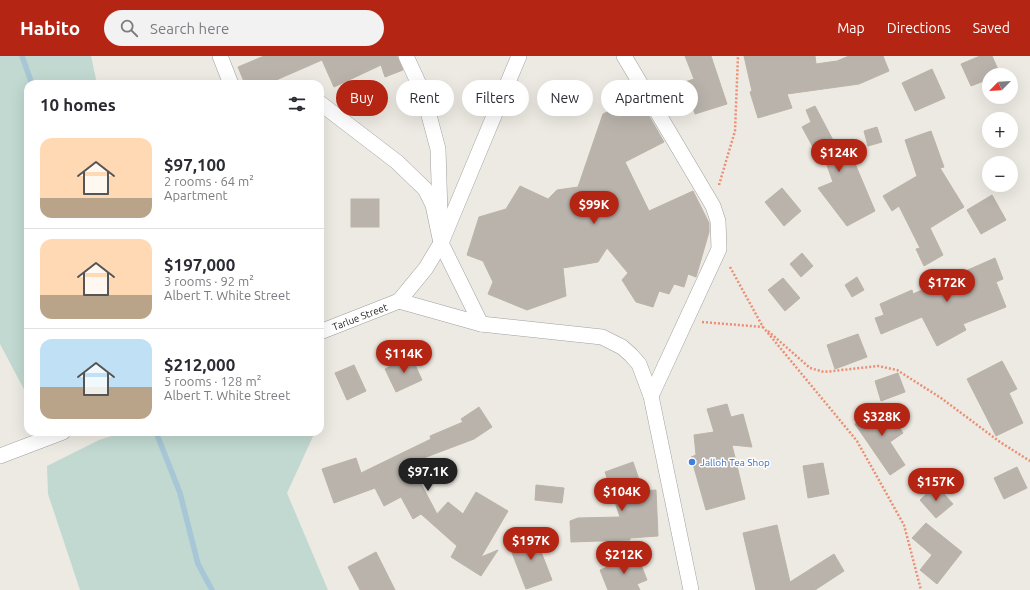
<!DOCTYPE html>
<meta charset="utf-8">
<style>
body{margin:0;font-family:Ubuntu,sans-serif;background:#f2f2f3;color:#2b2b33;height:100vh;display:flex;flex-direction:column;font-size:15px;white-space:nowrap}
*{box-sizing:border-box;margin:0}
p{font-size:13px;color:#7c7c81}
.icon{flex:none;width:22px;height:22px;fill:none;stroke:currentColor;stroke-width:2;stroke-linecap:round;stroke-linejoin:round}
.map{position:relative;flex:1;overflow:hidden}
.panel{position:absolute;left:24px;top:24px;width:300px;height:356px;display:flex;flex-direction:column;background:#fff;border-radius:12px;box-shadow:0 4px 16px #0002}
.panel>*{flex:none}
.top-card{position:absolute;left:336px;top:24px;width:380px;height:36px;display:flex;gap:8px}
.needle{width:26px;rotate:246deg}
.buttons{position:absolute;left:982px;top:12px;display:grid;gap:8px}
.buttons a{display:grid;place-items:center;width:36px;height:36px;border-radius:50%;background:#fff;box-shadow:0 4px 16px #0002;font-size:20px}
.price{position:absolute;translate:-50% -34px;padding:0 9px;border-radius:14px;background:#b52513;color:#fff;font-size:13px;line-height:26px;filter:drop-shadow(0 1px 2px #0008)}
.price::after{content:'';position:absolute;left:50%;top:24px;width:12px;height:9px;margin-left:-6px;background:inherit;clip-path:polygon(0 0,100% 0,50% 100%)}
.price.selected{background:#222;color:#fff}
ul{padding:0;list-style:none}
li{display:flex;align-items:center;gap:12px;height:100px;padding:0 16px}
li+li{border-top:1px solid #e1e1e2}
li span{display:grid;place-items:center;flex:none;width:112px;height:80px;border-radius:12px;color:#555}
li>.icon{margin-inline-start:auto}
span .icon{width:48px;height:48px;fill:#fffc;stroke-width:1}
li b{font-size:17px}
h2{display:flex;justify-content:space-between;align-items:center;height:48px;padding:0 16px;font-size:17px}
.chip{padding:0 14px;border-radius:18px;background:#fff;box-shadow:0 4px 16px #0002;font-size:14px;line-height:36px}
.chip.selected{background:#b52513;color:#fff}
header{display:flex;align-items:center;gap:24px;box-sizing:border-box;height:56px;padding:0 20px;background:#b52513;color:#fff}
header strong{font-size:19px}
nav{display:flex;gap:22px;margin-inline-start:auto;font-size:14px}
.search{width:280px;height:36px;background:#f2f2f3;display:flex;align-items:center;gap:10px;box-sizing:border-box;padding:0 14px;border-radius:22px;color:#7c7c81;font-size:15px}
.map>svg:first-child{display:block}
.wetland{fill:#c1d9d1}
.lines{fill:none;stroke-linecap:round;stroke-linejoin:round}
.stream{stroke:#a7c6d6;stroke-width:5.5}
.building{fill:#b9b3ac;stroke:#bcb3a6}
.street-casing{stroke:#a0a0a0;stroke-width:16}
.path{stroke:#ec8e74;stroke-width:2.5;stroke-dasharray:2 2;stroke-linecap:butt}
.street{stroke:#fff;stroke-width:15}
.shop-dot{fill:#3f7fe0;stroke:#fff;stroke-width:1.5}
.labels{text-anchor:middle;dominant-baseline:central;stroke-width:3;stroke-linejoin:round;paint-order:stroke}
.street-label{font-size:10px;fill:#1c1c1c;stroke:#fff}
.shop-label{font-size:10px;fill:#366cbe;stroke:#fff;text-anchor:start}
</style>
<header>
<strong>Habito</strong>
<div class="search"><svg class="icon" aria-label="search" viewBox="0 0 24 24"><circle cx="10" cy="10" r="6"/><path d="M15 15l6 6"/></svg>Search here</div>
<nav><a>Map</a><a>Directions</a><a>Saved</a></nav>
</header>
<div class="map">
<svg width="1030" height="534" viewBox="0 0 1030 534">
<rect width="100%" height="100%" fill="#eceae2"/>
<g class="wetland">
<polygon points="0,0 91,0 97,28 28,28 28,345 27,339 0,288"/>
<polygon points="124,376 315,376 287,437 328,534 80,534 48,438 47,410 99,384"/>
</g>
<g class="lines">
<g class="stream">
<polyline points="22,0 32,28"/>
<polyline points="156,376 180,437 198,508 212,534"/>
</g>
</g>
<g class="building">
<polygon points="264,0 397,0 403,14 385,21 381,9 334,31 322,4 267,28 245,28 238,11"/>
<polygon points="685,0 711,0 727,48 695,58 685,26 694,23"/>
<polygon points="744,0 815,0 816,8 837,5 849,0 883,0 889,15 859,28 787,38 792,52 758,62 750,36 752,35"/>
<polygon points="980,0 992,0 1000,18 989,19 989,23 971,30 961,8"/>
<polygon points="932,13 945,42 915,55 902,27"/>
<polygon points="638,41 664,86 625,106 649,155 693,135 709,167 709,176 696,221 688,218 684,231 674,228 669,238 659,235 653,251 636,246 622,224 628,217 607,192 598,206 563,212 566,240 527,254 488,238 493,226 483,205 467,199 479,161 506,153 520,130 548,143 557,134 578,131 603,58"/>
<polygon points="815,50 835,88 845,84 875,155 847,170 818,132 833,126 820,90 814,93 802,71 811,66 806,54"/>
<polygon points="877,71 882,86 868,90 864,75"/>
<polygon points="931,75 944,111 940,112 964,151 930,172 943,199 924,210 916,193 920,192 899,150 892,155 883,140 917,120 905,84"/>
<polygon points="782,132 801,155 784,170 765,146"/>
<polygon points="992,139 1006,164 981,178 967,154"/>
<rect x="351" y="143" width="28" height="28"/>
<polygon points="802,197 813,210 801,221 790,208"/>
<polygon points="995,202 1003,223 996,226 1006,251 963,268 966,274 937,290 922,261 881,278 875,262 884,259 880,248 912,234 913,238"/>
<polygon points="857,221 864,234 852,241 845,229"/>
<polygon points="783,222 800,242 785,255 768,234"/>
<polygon points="858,278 867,301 835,313 827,289"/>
<polygon points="411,300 422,324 396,336 385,313"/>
<polygon points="1002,305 1017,333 1009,337 1023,367 996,380 967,323"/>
<polygon points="354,309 366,335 347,344 335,317"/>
<polygon points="898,317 905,336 881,345 875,325"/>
<polygon points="727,348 731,361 743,358 752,391 732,389 745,443 706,454 691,401 696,399 694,379 714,376 707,353"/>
<polygon points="884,348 903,377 890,386 905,409 890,419 855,368"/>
<polygon points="479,351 492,371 474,383 421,403 428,417 418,422 437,458 448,446 463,458 476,436 508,455 481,501 498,494 481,520 451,501 457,490 421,458 413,463 401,441 384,450 375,432 334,447 322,413 356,402 361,417 431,383 430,380 463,366 461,363"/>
<polygon points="633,406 643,435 656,434 658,480 630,482 630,484 571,486 570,465 578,462 620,461 605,416"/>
<polygon points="823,407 829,438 808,442 803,410"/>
<polygon points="1017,411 1027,432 1004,443 994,422"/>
<polygon points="536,429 564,432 562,447 535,444"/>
<polygon points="936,429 953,448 936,462 920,444"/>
<polygon points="926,467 962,496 937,528 920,514 932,499 912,482"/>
<polygon points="777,469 790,526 834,498 844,515 815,534 756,534 743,477"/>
<polygon points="539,477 545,491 540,493 552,524 526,533 509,489"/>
<polygon points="376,496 395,534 360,534 348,511"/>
<polygon points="637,499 647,524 637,528 640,534 608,534 600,514"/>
</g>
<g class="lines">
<defs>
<g id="street">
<polyline points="220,0 231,28"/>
<polyline points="406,0 423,37 438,93 440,158"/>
<polyline points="624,0 713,150 718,165 719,193 651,340"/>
<polyline points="320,47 397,106 425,133 433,149 441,187 481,268"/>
<polyline points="399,245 481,268 602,281 622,291 631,299 639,308 651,340 691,534"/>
<polyline points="399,245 426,212 441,187 519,0"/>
<polyline points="320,276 399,245"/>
<polyline points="0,400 63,376"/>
</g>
</defs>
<use href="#street" class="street-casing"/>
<g class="path">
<polyline points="719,129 735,75 738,0"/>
<polyline points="730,211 763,271 857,385 904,469 921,534"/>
<polyline points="702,266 763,271"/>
<polyline points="768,275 810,312 824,316 878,310 897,314 941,342 1000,386 1030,405"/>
</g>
<use href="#street" class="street"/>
</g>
<circle class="shop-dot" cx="692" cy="406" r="4"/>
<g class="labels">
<g class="street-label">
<text transform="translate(360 261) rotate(-21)">Tarlue Street</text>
</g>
<g class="shop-label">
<text x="700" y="406">Jalloh Tea Shop</text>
</g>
</g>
</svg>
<div class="buttons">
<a><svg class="needle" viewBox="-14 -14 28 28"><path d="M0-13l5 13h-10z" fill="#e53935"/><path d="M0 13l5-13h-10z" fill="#7c7c81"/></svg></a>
<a>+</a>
<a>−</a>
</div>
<b class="price" style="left:839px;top:117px">$124K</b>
<b class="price" style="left:594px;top:169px">$99K</b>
<b class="price" style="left:947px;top:247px">$172K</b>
<b class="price" style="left:404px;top:318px">$114K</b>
<b class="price" style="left:882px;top:381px">$328K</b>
<b class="price selected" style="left:428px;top:436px">$97.1K</b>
<b class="price" style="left:936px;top:446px">$157K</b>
<b class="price" style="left:622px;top:456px">$104K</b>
<b class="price" style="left:531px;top:505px">$197K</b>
<b class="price" style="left:624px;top:519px">$212K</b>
<div class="top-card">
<a class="chip selected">Buy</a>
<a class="chip">Rent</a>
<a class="chip">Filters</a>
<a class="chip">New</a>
<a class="chip">Apartment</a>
</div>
<section class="panel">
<h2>10 homes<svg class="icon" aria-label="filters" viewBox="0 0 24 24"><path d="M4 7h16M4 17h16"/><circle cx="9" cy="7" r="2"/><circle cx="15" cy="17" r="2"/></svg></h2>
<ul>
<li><span style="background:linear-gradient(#ffd9b3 75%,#b9a48a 0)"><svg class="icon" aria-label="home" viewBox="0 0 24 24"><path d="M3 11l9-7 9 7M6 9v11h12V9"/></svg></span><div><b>$97,100</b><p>2 rooms · 64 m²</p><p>Apartment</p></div></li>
<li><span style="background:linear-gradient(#ffd9b3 70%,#b9a48a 0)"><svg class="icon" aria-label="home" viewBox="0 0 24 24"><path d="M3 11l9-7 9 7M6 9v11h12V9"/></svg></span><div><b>$197,000</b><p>3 rooms · 92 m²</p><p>Albert T. White Street</p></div></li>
<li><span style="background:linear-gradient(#bfe0f5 60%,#b9a48a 0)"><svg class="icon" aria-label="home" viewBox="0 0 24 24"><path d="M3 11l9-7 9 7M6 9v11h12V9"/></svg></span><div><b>$212,000</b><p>5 rooms · 128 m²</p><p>Albert T. White Street</p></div></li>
</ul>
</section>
</div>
